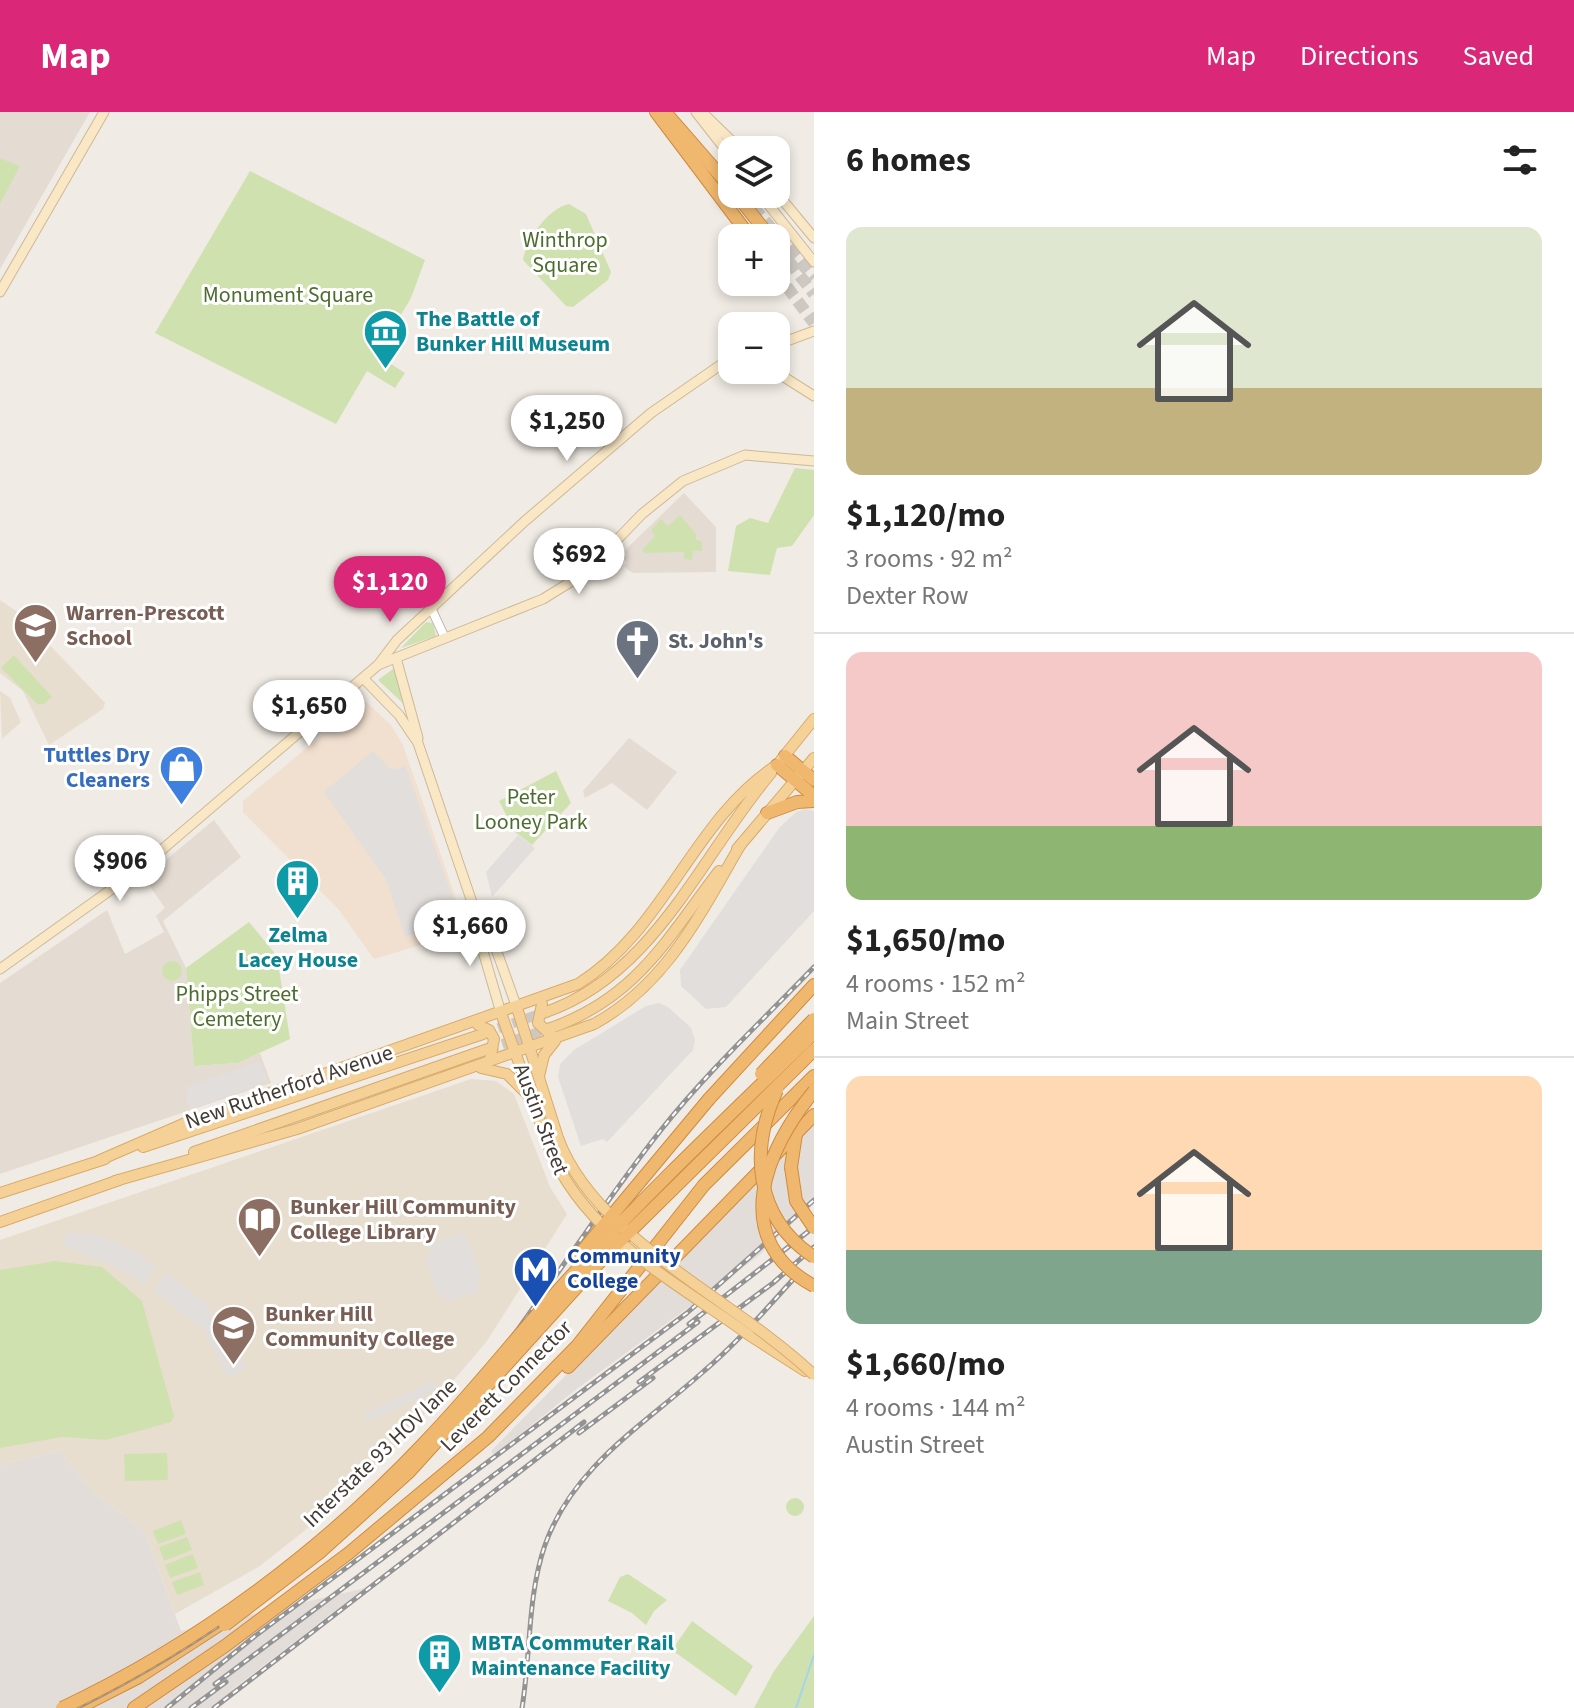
<!DOCTYPE html>
<meta charset="utf-8">
<style>
body{margin:0;font-family:"Source Sans 3",sans-serif;background:#f2f2f2;color:#222;height:100vh;display:flex;flex-direction:column;font-size:30px;white-space:nowrap}
*{box-sizing:border-box;margin:0}
p{font-size:26px;color:#767676}
.icon{flex:none;width:44px;height:44px;fill:none;stroke:currentColor;stroke-width:2;stroke-linecap:round;stroke-linejoin:round}
.map{position:relative;flex:1;overflow:hidden}
.panel{display:flex;flex-direction:column;background:#fff;width:760px}
.panel>*{flex:none}
.controls{position:absolute;left:718px;top:24px;display:grid;gap:16px}
.controls a{display:grid;place-items:center;width:72px;height:72px;border-radius:16px;background:#fff;box-shadow:0 4px 12px #0003;font-size:40px}
.price{position:absolute;translate:-50% -68px;padding:0 18px;border-radius:28px;background:#fff;color:#222;font-size:26px;line-height:52px;filter:drop-shadow(0 2px 4px #0008)}
.price::after{content:'';position:absolute;left:50%;top:48px;width:24px;height:18px;margin-left:-12px;background:inherit;clip-path:polygon(0 0,100% 0,50% 100%)}
.price.active{background:#db2777;color:#fff}
ul{padding:0;list-style:none}
li{display:grid;align-content:center;gap:16px;height:424px;padding:0 32px}
li+li{border-top:2px solid #e0e0e0}
li span{display:grid;place-items:center;height:248px;border-radius:16px;color:#555}
li>.icon{margin-inline-start:auto}
span .icon{width:144px;height:144px;fill:#fffc;stroke-width:1}
li b{font-size:34px}
h2{display:flex;justify-content:space-between;align-items:center;height:96px;padding:0 32px;font-size:34px}
header{display:flex;align-items:center;gap:48px;box-sizing:border-box;height:112px;padding:0 40px;background:#db2777;color:#fff}
header strong{font-size:38px}
nav{display:flex;gap:44px;margin-inline-start:auto;font-size:28px}
main{display:flex;flex:1;min-height:0}
.map>svg:first-child{display:block}
.residential{fill:#e4dcd2}
.commercial{fill:#f1e0d0}
.industrial{fill:#e2ddd9}
.education{fill:#e8decf}
.green{fill:#d0e1b0}
.parking{fill:#e1dedc}
.lines{fill:none;stroke-linecap:round;stroke-linejoin:round}
.stream{stroke:#a4d4e8;stroke-width:2}
.primary-tunnel{stroke:#cdc8c1;stroke-width:10;stroke-dasharray:10 5;stroke-linecap:butt}
.motorway-tunnel{stroke:#cdc8c1;stroke-width:12;stroke-dasharray:12 6;stroke-linecap:butt}
.tertiary-casing{stroke:#bdb5aa;stroke-width:10}
.secondary-casing{stroke:#ccb997;stroke-width:11}
.primary-casing{stroke:#d8ab6a;stroke-width:12}
.motorway-casing{stroke:#ce8b40;stroke-width:14}
.tertiary{stroke:#fff;stroke-width:8}
.secondary{stroke:#f9e7c5;stroke-width:9}
.primary{stroke:#f5d198;stroke-width:10}
.motorway{stroke:#f0b86f;stroke-width:12}
.rail-casing{stroke:#939393;stroke-width:5}
.rail{stroke:#fff;stroke-width:2;stroke-dasharray:6;stroke-linecap:butt}
.primary-bridge-casing{stroke:#d8ab6a;stroke-width:12;stroke-linecap:butt}
.motorway-bridge-casing{stroke:#ce8b40;stroke-width:14;stroke-linecap:butt}
.primary-bridge{stroke:#f5d198;stroke-width:10}
.motorway-bridge{stroke:#f0b86f;stroke-width:12}
.labels{text-anchor:middle;dominant-baseline:central;stroke-width:6;stroke-linejoin:round;paint-order:stroke}
.park-label{font-size:22px;fill:#4c6d2e;stroke:#fff}
.culture-label{font-size:22px;font-weight:bold;fill:#0d838f;stroke:#fff;text-anchor:start}
.education-label{font-size:22px;font-weight:bold;fill:#785e54;stroke:#fff;text-anchor:start}
.worship-label{font-size:22px;font-weight:bold;fill:#5b616d;stroke:#fff;text-anchor:start}
.shop-label{font-size:22px;font-weight:bold;fill:#366cbe;stroke:#fff;text-anchor:end}
.street-label{font-size:22px;fill:#423b34;stroke:#fff}
.transit-label{font-size:22px;font-weight:bold;fill:#164399;stroke:#fff;text-anchor:start}
</style>
<header>
<strong>Map</strong>
<nav><a>Map</a><a>Directions</a><a>Saved</a></nav>
</header>
<main>
<div class="map">
<svg width="814" height="1596" viewBox="0 0 814 1596">
<rect width="100%" height="100%" fill="#f0ebe4"/>
<g class="residential">
<polygon points="0,0 90,0 0,157"/>
<polygon points="684,381 716,415 716,460 633,461 628,458 624,454 627,450 620,443"/>
<polygon points="629,626 677,660 647,698 612,671 585,686 583,679"/>
<polygon points="214,708 241,745 163,809 186,856 194,954 238,951 260,941 271,971 0,1062 0,871 107,798 125,842 164,820 156,804 165,796 144,766"/>
</g>
<polygon class="commercial" points="364,588 391,613 403,633 467,819 374,847 339,798 243,700 243,689"/>
<g class="industrial">
<polygon points="814,1012 814,1091 756,1146 578,1276 494,1343 491,1339"/>
<polygon points="60,1339 94,1381 144,1418 181,1519 365,1476 233,1577 235,1580 214,1596 0,1596 0,1353"/>
</g>
<g class="education">
<polygon points="0,488 19,501 105,591 103,597 49,633 23,579 0,561"/>
<polygon points="0,579 10,586 21,610 2,627"/>
<polygon points="471,967 496,969 514,982 550,1075 567,1102 487,1229 402,1329 333,1396 260,1454 175,1502 144,1418 94,1381 60,1339 0,1353 0,1128"/>
</g>
<g class="green">
<polygon points="0,46 20,54 0,92"/>
<polygon points="250,59 425,148 411,186 377,243 405,261 395,276 367,259 336,312 155,221"/>
<path d="M569,92L586,102L611,160L608,168L573,195L566,194L523,148C526,128 548,96 569,92Z"/>
<polygon points="795,356 814,358 814,403 792,434 777,436 770,463 728,459 736,414 750,406 768,411"/>
<polygon points="680,403 696,422 696,428 702,429 702,439 693,438 692,448 684,447 684,440 645,441 642,438 655,424 651,418 661,407 668,414"/>
<polygon points="426,510 433,511 436,524 401,536"/>
<polygon points="14,543 52,585 44,592 37,592 1,556"/>
<polygon points="393,557 395,558 406,594 378,568"/>
<polygon points="556,659 571,691 532,733 515,720 499,689"/>
<polygon points="249,810 277,844 290,927 238,951 194,954 186,856"/>
<circle cx="172" cy="859" r="10"/>
<polygon points="55,1149 102,1155 142,1189 174,1304 171,1310 106,1328 62,1325 0,1336 0,1158"/>
<polygon points="167,1341 168,1368 125,1369 124,1342"/>
<circle cx="795" cy="1395" r="9"/>
<polygon points="181,1408 186,1422 158,1432 153,1419"/>
<polygon points="187,1425 192,1438 164,1449 159,1435"/>
<polygon points="193,1442 198,1456 170,1466 165,1453"/>
<polygon points="200,1460 204,1473 177,1483 172,1470"/>
<polygon points="628,1462 667,1488 654,1499 646,1513 632,1501 608,1489 620,1465"/>
<polygon points="814,1504 814,1596 754,1596 774,1559"/>
<polygon points="692,1509 753,1554 736,1584 672,1538"/>
</g>
<g class="parking">
<polygon points="373,639 389,656 398,657 405,653 460,806 405,825 386,767 324,680"/>
<polygon points="805,697 814,699 814,799 726,895 706,897 681,874 680,858 779,716 796,700"/>
<polygon points="518,723 535,736 492,785 486,760"/>
<polygon points="659,891 668,895 691,916 695,928 693,938 607,1030 603,1027 581,1034 558,965 560,952 574,938 646,894"/>
<polygon points="259,950 266,962 266,970 190,997 185,982 188,981 187,975"/>
<polygon points="67,1119 85,1124 88,1119 134,1139 154,1153 150,1164 145,1172 116,1155 63,1133"/>
<polygon points="465,1120 482,1169 476,1171 479,1179 447,1190 444,1182 438,1184 425,1145 431,1142 428,1133"/>
<polygon points="167,1161 210,1194 208,1198 217,1208 223,1206 247,1257 227,1266 203,1217 153,1178"/>
<polygon points="435,1268 436,1276 421,1286 364,1310 365,1301"/>
</g>
<g class="lines">
<polyline class="stream" points="796,1596 814,1543"/>
<g class="primary-tunnel">
<polyline points="484,921 543,901"/>
<polyline points="488,937 548,917"/>
</g>
<g class="motorway-tunnel">
<polyline points="753,95 814,166"/>
<polyline points="778,135 814,182"/>
<polyline points="776,160 814,211"/>
</g>
<defs>
<polyline id="tertiary" points="431,496 445,526"/>
<g id="secondary">
<polyline points="696,0 732,46"/>
<polyline points="703,1 741,38"/>
<polyline points="776,80 814,126"/>
<polyline points="760,82 814,150"/>
<polyline points="0,180 104,0"/>
<polyline points="776,233 814,219"/>
<polyline points="773,258 814,284"/>
<polyline points="396,546 418,626"/>
<polyline points="378,553 397,528 525,409 651,301 732,245"/>
<polyline points="364,567 399,603 418,631 477,805 480,829 501,901"/>
<polyline points="477,805 491,823 517,896"/>
<polyline points="0,857 137,759 378,553 543,487 585,461 642,402 683,369 745,343 814,349"/>
</g>
<g id="primary">
<polyline points="781,648 814,607"/>
<polyline points="737,737 814,646"/>
<polyline points="542,892 538,911 552,924"/>
<polyline points="517,896 558,1026"/>
<polyline points="501,901 549,1035"/>
<path d="M543,901C654,864 700,745 771,661"/>
<polyline points="478,913 489,918 494,927 490,948"/>
<path d="M548,917C636,887 666,828 719,759"/>
<polyline points="481,956 507,962 527,982"/>
<polyline points="539,964 544,943 555,929"/>
<polyline points="143,1035 483,922"/>
<polyline points="194,1040 488,937"/>
<path d="M100,1048L183,1012L578,872C665,818 693,707 777,653"/>
<path d="M115,1069L297,1017L594,912C667,872 700,802 741,732"/>
<polyline points="0,1081 105,1047"/>
<polyline points="0,1110 119,1068"/>
<polyline points="749,1223 805,1259"/>
</g>
<g id="motorway">
<polyline points="656,0 751,126"/>
<polyline points="665,0 732,77"/>
<polyline points="736,82 766,120"/>
<polyline points="785,644 814,668"/>
<polyline points="777,653 814,684"/>
<polyline points="767,701 797,690 814,689"/>
<polyline points="709,987 814,873"/>
<polyline points="791,1055 796,1022"/>
<polyline points="568,1255 814,1003"/>
<polyline points="78,1596 139,1565 230,1506"/>
<polyline points="134,1596 225,1534 349,1441 488,1325 577,1234 704,1073 814,964"/>
</g>
</defs>
<use href="#tertiary" class="tertiary-casing"/>
<use href="#secondary" class="secondary-casing"/>
<use href="#primary" class="primary-casing"/>
<use href="#motorway" class="motorway-casing"/>
<use href="#tertiary" class="tertiary"/>
<use href="#secondary" class="secondary"/>
<use href="#primary" class="primary"/>
<use href="#motorway" class="motorway"/>
<defs>
<g id="rail">
<polyline points="689,1212 814,1115"/>
<polyline points="639,1270 773,1171 814,1135"/>
<polyline points="579,1321 653,1266"/>
<polyline points="215,1572 698,1210"/>
<path d="M76,1596C207,1531 335,1440 431,1329C516,1232 581,1119 661,1018C707,960 763,908 814,855"/>
<polyline points="167,1596 255,1524 687,1201 814,1088"/>
<polyline points="191,1596 226,1570"/>
<polyline points="214,1596 584,1310"/>
<path d="M522,1596C531,1542 527,1485 545,1433C573,1354 645,1312 704,1259C738,1230 768,1195 798,1162"/>
</g>
</defs>
<use href="#rail" class="rail-casing"/>
<use href="#rail" class="rail"/>
<defs>
<g id="primary-bridge">
<path d="M558,1026C595,1127 736,1188 814,1263"/>
<path d="M549,1035C584,1123 676,1170 749,1223"/>
</g>
<g id="motorway-bridge">
<polyline points="761,962 814,907"/>
<path d="M777,978C749,1039 755,1106 814,1145"/>
<path d="M814,979C766,1037 727,1127 814,1174"/>
<polyline points="791,1055 796,1089 814,1116"/>
<polyline points="574,1149 709,987"/>
<polyline points="225,1513 319,1441 409,1360 605,1144 814,938"/>
<path d="M62,1596C198,1532 323,1438 426,1329C478,1275 523,1216 574,1161C650,1078 733,1000 814,921"/>
</g>
</defs>
<use href="#primary-bridge" class="primary-bridge-casing"/>
<use href="#motorway-bridge" class="motorway-bridge-casing"/>
<use href="#primary-bridge" class="primary-bridge"/>
<use href="#motorway-bridge" class="motorway-bridge"/>
</g>
<defs>
<symbol id="museum-pin" viewBox="-11 -11 22 30"><path d="M0 17L-7.5 6A9.5 9.5 0 1 1 7.5 6Z" fill="#0f9aa8" stroke="#fff"/><path d="M0-6L6-3V-2H-6V-3ZM-5-1h2V3h-2ZM-1-1h2V3h-2ZM3-1h2V3H3ZM-6 4H6V6H-6Z" fill="#fff"/></symbol>
<symbol id="school-pin" viewBox="-11 -11 22 30"><path d="M0 17L-7.5 6A9.5 9.5 0 1 1 7.5 6Z" fill="#8d6e63" stroke="#fff"/><path d="M0-5L7-2L0 1L-7-2ZM-4 1L0 2.5L4 1V4Q0 6-4 4Z" fill="#fff"/></symbol>
<symbol id="church-pin" viewBox="-11 -11 22 30"><path d="M0 17L-7.5 6A9.5 9.5 0 1 1 7.5 6Z" fill="#6b7280" stroke="#fff"/><path d="M-1.2-6h2.4v3.5h3.3v2.4h-3.3V6h-2.4V-.1h-3.3v-2.4h3.3Z" fill="#fff"/></symbol>
<symbol id="shop-pin" viewBox="-11 -11 22 30"><path d="M0 17L-7.5 6A9.5 9.5 0 1 1 7.5 6Z" fill="#3f7fe0" stroke="#fff"/><path d="M-5-2.5h2.3a2.7 3.5 0 0 1 5.4 0H5L5.5 6h-11ZM-1.5-2.5h3a1.5 2.3 0 0 0-3 0Z" fill="#fff"/></symbol>
<symbol id="building-pin" viewBox="-11 -11 22 30"><path d="M0 17L-7.5 6A9.5 9.5 0 1 1 7.5 6Z" fill="#0f9aa8" stroke="#fff"/><path d="M-4-6H4V6H1V3H-1V6H-4ZM-2.5-4.3h1.7v1.8h-1.7ZM.8-4.3h1.7v1.8H.8ZM-2.5-1h1.7V.8h-1.7ZM.8-1h1.7V.8H.8Z" fill="#fff"/></symbol>
<symbol id="library-pin" viewBox="-11 -11 22 30"><path d="M0 17L-7.5 6A9.5 9.5 0 1 1 7.5 6Z" fill="#8d6e63" stroke="#fff"/><path d="M-6-4Q-3-5.5-.7-3.5V5Q-3 3-6 4ZM6-4Q3-5.5 .7-3.5V5Q3 3 6 4Z" fill="#fff"/></symbol>
<symbol id="metro-pin" viewBox="-11 -11 22 30"><path d="M0 17L-7.5 6A9.5 9.5 0 1 1 7.5 6Z" fill="#1a4fb4" stroke="#fff"/><path d="M-5.5 5V-5H-3L0 0L3-5H5.5V5H3V-.5L0 4L-3-.5V5Z" fill="#fff"/></symbol>
<symbol id="university-pin" viewBox="-11 -11 22 30"><path d="M0 17L-7.5 6A9.5 9.5 0 1 1 7.5 6Z" fill="#8d6e63" stroke="#fff"/><path d="M0-5L7-2L0 1L-7-2ZM-4 1L0 2.5L4 1V4Q0 6-4 4Z" fill="#fff"/></symbol>
</defs>
<g fill-rule="evenodd">
<use href="#museum-pin" x="360" y="194" width="51" height="69"/>
<use href="#school-pin" x="10" y="488" width="51" height="69"/>
<use href="#church-pin" x="612" y="504" width="51" height="69"/>
<use href="#shop-pin" x="156" y="630" width="51" height="69"/>
<use href="#building-pin" x="272" y="744" width="51" height="69"/>
<use href="#library-pin" x="234" y="1082" width="51" height="69"/>
<use href="#metro-pin" x="510" y="1132" width="51" height="69"/>
<use href="#university-pin" x="208" y="1190" width="51" height="69"/>
<use href="#building-pin" x="414" y="1518" width="51" height="69"/>
</g>
<g class="labels">
<g class="park-label">
<text x="565" y="128">Winthrop<tspan x="565" dy="25">Square</tspan></text>
<text x="288" y="183">Monument Square</text>
<text x="531" y="685">Peter<tspan x="531" dy="25">Looney Park</tspan></text>
<text x="237" y="882">Phipps Street<tspan x="237" dy="25">Cemetery</tspan></text>
</g>
<g class="culture-label">
<text x="416" y="207">The Battle of<tspan x="416" dy="25">Bunker Hill Museum</tspan></text>
<text x="298" y="823" text-anchor="middle">Zelma<tspan x="298" dy="25">Lacey House</tspan></text>
<text x="471" y="1531">MBTA Commuter Rail<tspan x="471" dy="25">Maintenance Facility</tspan></text>
</g>
<g class="education-label">
<text x="66" y="501">Warren-Prescott<tspan x="66" dy="25">School</tspan></text>
<text x="290" y="1095">Bunker Hill Community<tspan x="290" dy="25">College Library</tspan></text>
<text x="265" y="1202">Bunker Hill<tspan x="265" dy="25">Community College</tspan></text>
</g>
<g class="worship-label">
<text x="668" y="529">St. John's</text>
</g>
<g class="shop-label">
<text x="150" y="643">Tuttles Dry<tspan x="150" dy="25">Cleaners</tspan></text>
</g>
<g class="street-label">
<text transform="translate(289 975) rotate(-19)">New Rutherford Avenue</text>
<text transform="translate(541 1007) rotate(69)">Austin Street</text>
<text transform="translate(506 1274) rotate(-45)">Leverett Connector</text>
<text transform="translate(380 1341) rotate(-44)">Interstate 93 HOV lane</text>
</g>
<g class="transit-label">
<text x="567" y="1144">Community<tspan x="567" dy="25">College</tspan></text>
</g>
</g>
</svg>
<div class="controls">
<a><svg class="icon" aria-label="layers" viewBox="0 0 24 24"><path d="M12 4l9 5-9 5-9-5zM3 14l9 5 9-5"/></svg></a>
<a>+</a>
<a>−</a>
</div>
<b class="price" style="left:567px;top:351px">$1,250</b>
<b class="price" style="left:579px;top:484px">$692</b>
<b class="price active" style="left:390px;top:512px">$1,120</b>
<b class="price" style="left:309px;top:636px">$1,650</b>
<b class="price" style="left:120px;top:791px">$906</b>
<b class="price" style="left:470px;top:856px">$1,660</b>
</div>
<section class="panel">
<h2>6 homes<svg class="icon" aria-label="filters" viewBox="0 0 24 24"><path d="M4 7h16M4 17h16"/><circle cx="9" cy="7" r="2"/><circle cx="15" cy="17" r="2"/></svg></h2>
<ul>
<li><span style="background:linear-gradient(#dfe7d0 65%,#c2b280 0)"><svg class="icon" aria-label="home" viewBox="0 0 24 24"><path d="M3 11l9-7 9 7M6 9v11h12V9"/></svg></span><div><b>$1,120/mo</b><p>3 rooms · 92 m²</p><p>Dexter Row</p></div></li>
<li><span style="background:linear-gradient(#f6c9c9 70%,#8fb573 0)"><svg class="icon" aria-label="home" viewBox="0 0 24 24"><path d="M3 11l9-7 9 7M6 9v11h12V9"/></svg></span><div><b>$1,650/mo</b><p>4 rooms · 152 m²</p><p>Main Street</p></div></li>
<li><span style="background:linear-gradient(#ffd9b3 70%,#7fa58c 0)"><svg class="icon" aria-label="home" viewBox="0 0 24 24"><path d="M3 11l9-7 9 7M6 9v11h12V9"/></svg></span><div><b>$1,660/mo</b><p>4 rooms · 144 m²</p><p>Austin Street</p></div></li>
</ul>
</section>
</main>
